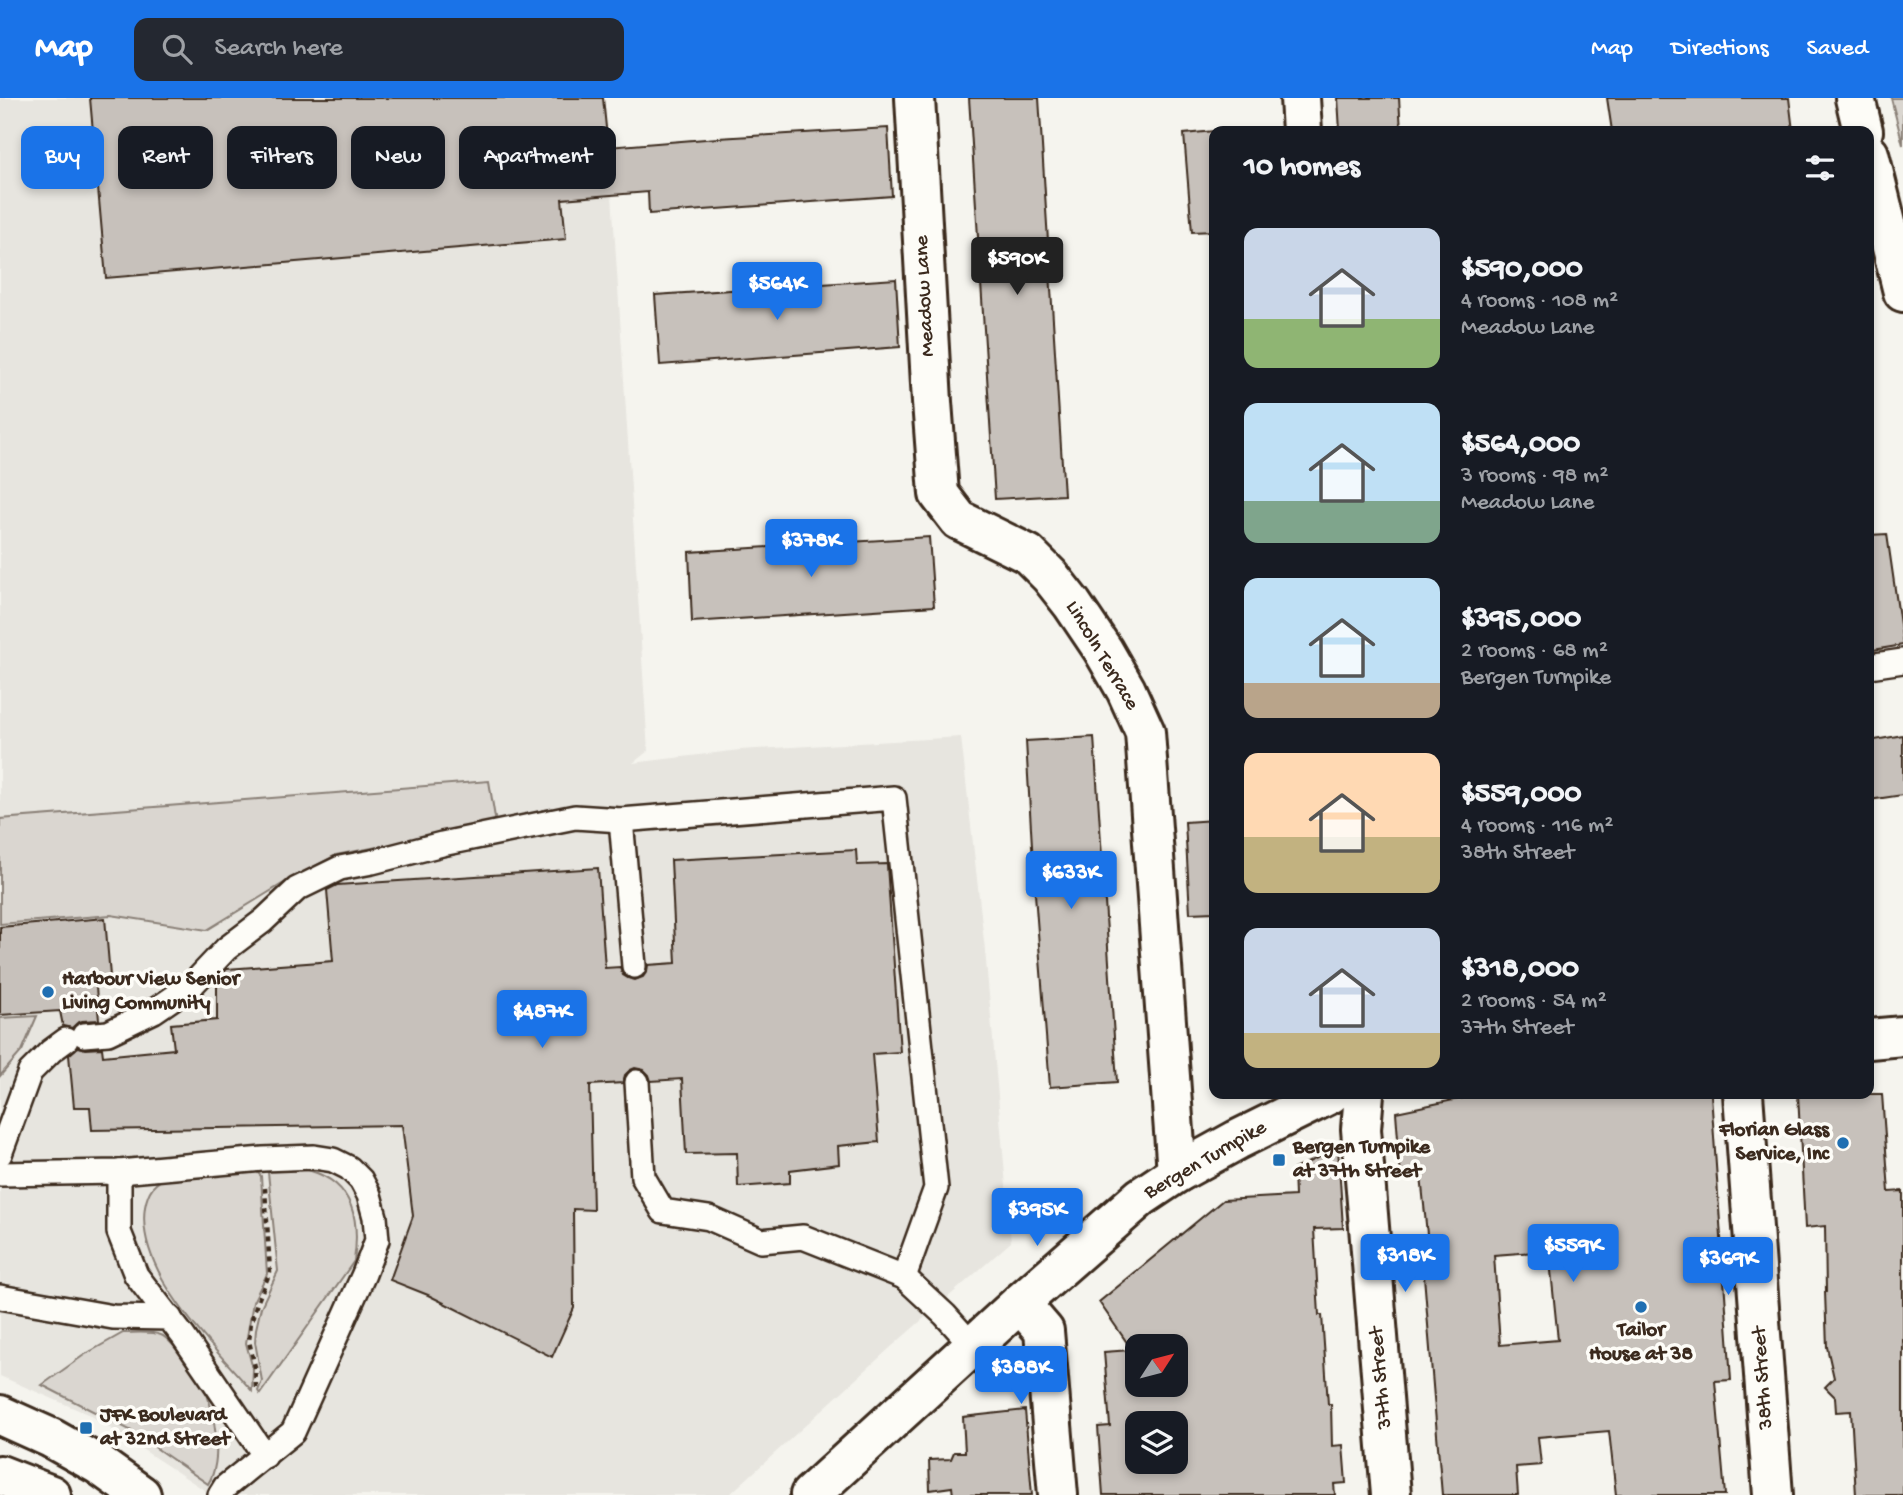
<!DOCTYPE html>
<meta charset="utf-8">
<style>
body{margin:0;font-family:"Gochi Hand",sans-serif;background:#242831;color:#f1f3f6;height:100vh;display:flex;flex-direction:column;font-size:26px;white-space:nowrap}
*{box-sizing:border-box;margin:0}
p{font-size:23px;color:#9ea1a6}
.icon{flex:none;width:38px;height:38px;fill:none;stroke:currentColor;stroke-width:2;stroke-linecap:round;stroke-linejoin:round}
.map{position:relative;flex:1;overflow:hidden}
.panel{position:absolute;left:1209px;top:28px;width:665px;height:973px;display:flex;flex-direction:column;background:#171b24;border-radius:14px;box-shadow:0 4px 10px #0003}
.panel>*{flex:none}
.guide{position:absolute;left:21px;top:28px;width:665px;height:63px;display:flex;gap:14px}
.needle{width:46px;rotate:54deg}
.fabs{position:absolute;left:1125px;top:1236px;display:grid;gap:14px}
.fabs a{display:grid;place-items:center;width:63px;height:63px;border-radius:14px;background:#171b24;box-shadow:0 4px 10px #0003;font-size:35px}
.price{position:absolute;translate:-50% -60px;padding:0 16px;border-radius:7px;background:#1a73e8;color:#fff;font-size:23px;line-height:46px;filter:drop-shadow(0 2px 4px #0008)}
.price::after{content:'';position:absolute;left:50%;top:42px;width:21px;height:16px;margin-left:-10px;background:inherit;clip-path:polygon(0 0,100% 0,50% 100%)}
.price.active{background:#222;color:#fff}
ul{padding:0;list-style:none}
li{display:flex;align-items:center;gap:21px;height:175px;padding:0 35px}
li span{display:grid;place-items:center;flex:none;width:196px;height:140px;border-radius:14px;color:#555}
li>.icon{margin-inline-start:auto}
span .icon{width:84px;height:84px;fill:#fffc;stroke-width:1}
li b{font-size:30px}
h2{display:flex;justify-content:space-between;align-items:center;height:84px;padding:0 35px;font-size:30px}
.tag{padding:0 24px;border-radius:14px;background:#171b24;box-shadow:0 4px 10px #0003;font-size:24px;line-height:63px}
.tag.active{background:#1a73e8;color:#fff}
header{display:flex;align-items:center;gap:42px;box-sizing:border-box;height:98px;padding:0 35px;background:#1a73e8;color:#fff}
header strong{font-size:33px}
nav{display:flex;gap:38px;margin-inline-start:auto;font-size:24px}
.search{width:490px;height:63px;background:#242831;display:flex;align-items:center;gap:18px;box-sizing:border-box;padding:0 24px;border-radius:14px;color:#9ea1a6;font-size:26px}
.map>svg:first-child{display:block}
.built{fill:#e7e5df}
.green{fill:#dad6d0;stroke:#8a8077;stroke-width:2}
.building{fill:#c7c1bb;stroke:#3b2a1e;stroke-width:2;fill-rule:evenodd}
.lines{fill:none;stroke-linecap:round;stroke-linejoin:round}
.lane-casing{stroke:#3b2a1e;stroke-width:28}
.street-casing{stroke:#3b2a1e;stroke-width:44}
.secondary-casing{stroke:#3b2a1e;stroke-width:44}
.primary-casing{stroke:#3b2a1e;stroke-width:44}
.path{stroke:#3b2a1e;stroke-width:4.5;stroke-dasharray:5 5;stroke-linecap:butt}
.lane{stroke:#fdfcf7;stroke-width:23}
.street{stroke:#fdfcf7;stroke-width:38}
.secondary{stroke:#fdfcf7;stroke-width:38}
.primary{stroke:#fdfcf7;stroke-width:38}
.poi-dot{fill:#1f6fb2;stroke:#fdfcf7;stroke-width:2.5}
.labels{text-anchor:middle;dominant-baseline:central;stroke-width:7;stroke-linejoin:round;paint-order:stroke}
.street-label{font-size:21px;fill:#3b2a1e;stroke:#fdfcf7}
.poi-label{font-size:21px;font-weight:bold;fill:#3b2a1e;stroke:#fdfcf7;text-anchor:start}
</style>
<header>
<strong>Map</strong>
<div class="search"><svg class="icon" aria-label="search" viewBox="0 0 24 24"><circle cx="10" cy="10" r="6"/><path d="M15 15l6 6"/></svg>Search here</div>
<nav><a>Map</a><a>Directions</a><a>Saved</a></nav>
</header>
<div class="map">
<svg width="1903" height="1397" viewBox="0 0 1903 1397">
<rect width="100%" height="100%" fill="#f5f4ee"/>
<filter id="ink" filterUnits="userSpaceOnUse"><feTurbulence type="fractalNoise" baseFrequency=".0143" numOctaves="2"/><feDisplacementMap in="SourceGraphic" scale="14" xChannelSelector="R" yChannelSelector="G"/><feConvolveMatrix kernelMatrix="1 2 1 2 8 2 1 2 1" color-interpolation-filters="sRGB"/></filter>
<g filter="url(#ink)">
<polygon class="built" points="0,0 603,0 612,97 648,653 633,665 740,652 961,639 985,852 1011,1144 890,1250 729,1397 212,1397 90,1317 0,1278"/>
<g class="green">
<polygon points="1891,0 1903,0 1903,47"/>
<polygon points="489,683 496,726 336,757 287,783 207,832 111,817 0,826 0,721"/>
<polygon points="37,918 22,953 0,978 0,920"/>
<path d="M255,1072L261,1078L267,1176L253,1204L246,1245L253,1271L252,1293C213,1248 135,1174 145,1109C148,1092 154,1084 170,1078Z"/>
<path d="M272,1072C284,1072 299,1070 311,1073C354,1086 360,1123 354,1163L260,1296L258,1293L262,1283L255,1244L256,1231L261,1209L278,1173L268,1074Z"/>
<path d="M123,1235C135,1235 150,1233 161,1237C167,1239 172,1247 177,1251C186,1262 197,1273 203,1286C214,1311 224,1361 208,1386L130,1332L42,1287L84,1257Z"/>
</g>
<g class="building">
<polygon points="90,0 603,0 608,49 718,40 888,30 892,98 649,116 648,94 562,101 566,141 106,180"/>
<polygon points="969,0 1039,0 1064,397 995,401"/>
<polygon points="1338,0 1399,0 1401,33 1340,33"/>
<polygon points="1607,0 1789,0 1793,33 1612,33"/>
<polygon points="1214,33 1214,133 1192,134 1184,36"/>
<polygon points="896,181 900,249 660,267 655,197"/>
<polygon points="1887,436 1903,547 1873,552 1873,548 1869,549 1869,437"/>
<polygon points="929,439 934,508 692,524 689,454"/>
<polygon points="1903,637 1903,697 1869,702 1869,643"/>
<polygon points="1094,639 1117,984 1050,989 1034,783 1026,643"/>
<polygon points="1214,722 1214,814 1190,815 1185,724"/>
<polygon points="856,752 857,767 887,766 887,767 900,954 872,956 879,1044 838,1048 839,1066 790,1072 790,1085 738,1089 737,1055 686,1056 682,981 651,983 649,977 644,972 635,970 630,972 625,977 623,985 590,987 593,1112 573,1111 574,1210 552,1259 428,1197 390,1182 413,1118 402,1027 92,1032 90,1009 74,1009 69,957 78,949 85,951 102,950 103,958 174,951 171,926 217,922 217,881 227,871 333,863 327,792 337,787 598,770 605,870 620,869 623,877 628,880 635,882 643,879 647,873 648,867 676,865 671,762"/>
<polygon points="105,820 110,878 95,879 99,922 82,923 77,925 72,930 63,928 60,913 0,917 0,829"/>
<path d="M1482,996H1711L1731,1282L1715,1283L1725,1397H1616L1609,1333L1538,1339L1541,1367L1516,1369L1518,1397H1442L1423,1166L1430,1165L1421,1078L1401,1080L1396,1014ZM1549,1153L1558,1242L1500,1247L1494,1157Z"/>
<polygon points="1798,996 1882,996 1889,1094 1903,1093 1903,1397 1856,1397 1851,1313 1836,1314 1835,1299 1825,1289 1834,1280 1827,1249 1825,1194 1826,1194 1825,1128 1805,1130"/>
<path d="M1338,1050L1343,1130L1314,1131L1319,1217H1322L1328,1306H1331L1332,1348L1343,1347L1346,1385L1334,1386L1335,1397H1103L1098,1329L1110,1328L1104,1254L1132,1252L1099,1204L1223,1102L1295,1098L1294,1071ZM1138,1248H1176V1286H1138ZM1138,1325H1176V1363H1138Z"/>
<polygon points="1025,1312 1032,1397 953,1397 952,1389 930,1392 929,1362 951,1361 954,1354 965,1354 963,1319"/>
</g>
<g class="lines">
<defs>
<g id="lane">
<polyline points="1869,568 1903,563"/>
<polyline points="621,722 634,868"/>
<polyline points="84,937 108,935 154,913 192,887 226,851 263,823 297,791 340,770 372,764 442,746 575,719 621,722 894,700 936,1090 904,1179"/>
<polyline points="637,984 643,1079 663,1113 709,1120 761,1143 803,1139 904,1179 945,1217 973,1248"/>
<polyline points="0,1056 30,974 51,953 66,942"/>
<polyline points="119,1074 119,1134 136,1177 183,1238 265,1358"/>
<polyline points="0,1076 119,1074 263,1061 314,1059 333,1062 349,1070 361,1082 369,1097 375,1119 377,1142 364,1176 293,1334 225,1389 220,1397"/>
<polyline points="0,1199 113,1219 170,1220"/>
</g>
<g id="street">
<polyline points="915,0 932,304 939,396 959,422 1028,456 1050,478 1072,506 1103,552 1126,592 1145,634 1177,1075"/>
<polyline points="1300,0 1302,33"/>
<polyline points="1364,996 1361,1031 1391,1397"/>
<polyline points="1743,996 1773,1397"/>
<polyline points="1020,1205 1044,1233 1058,1397"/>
</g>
<g id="secondary">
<polyline points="1855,0 1863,33"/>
<polyline points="1869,56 1903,194"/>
<polyline points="1869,941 1903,938"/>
<polyline points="810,1397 1020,1205 1141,1099 1177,1075 1237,1042 1330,996"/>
</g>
<g id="primary">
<polyline points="0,1317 51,1340 99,1367 141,1397"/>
<polyline points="0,1377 51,1397"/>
</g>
</defs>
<use href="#lane" class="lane-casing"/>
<use href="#street" class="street-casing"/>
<use href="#secondary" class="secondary-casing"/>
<use href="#primary" class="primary-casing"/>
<polyline class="path" points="256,1290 255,1269 249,1243 251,1224 257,1205 270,1174 265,1090"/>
<use href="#lane" class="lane"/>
<use href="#street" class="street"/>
<use href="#secondary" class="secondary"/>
<use href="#primary" class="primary"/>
</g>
</g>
<g class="poi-dot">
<circle cx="48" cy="894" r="7"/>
<circle cx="1843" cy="1045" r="7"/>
<rect x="1272" y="1055" width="14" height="14" rx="3.5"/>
<circle cx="1641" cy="1209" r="7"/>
<rect x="79" y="1323" width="14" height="14" rx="3.5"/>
</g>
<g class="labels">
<g class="street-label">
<text transform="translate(926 198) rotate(-93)">Meadow Lane</text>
<text transform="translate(1101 558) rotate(59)">Lincoln Terrace</text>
<text transform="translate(1206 1063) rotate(-30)">Bergen Turnpike</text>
<text transform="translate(1382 1280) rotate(-95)">37th Street</text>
<text transform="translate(1764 1280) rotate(-94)">38th Street</text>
</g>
<g class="poi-label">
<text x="62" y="882">Harbour View Senior<tspan x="62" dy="24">Living Community</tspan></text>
<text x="1829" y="1033" text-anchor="end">Florian Glass<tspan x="1829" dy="24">Service, Inc</tspan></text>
<text x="1293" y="1050">Bergen Turnpike<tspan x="1293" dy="24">at 37th Street</tspan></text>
<text x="1641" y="1233" text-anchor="middle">Tailor<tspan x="1641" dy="24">House at 38</tspan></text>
<text x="100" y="1318">JFK Boulevard<tspan x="100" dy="24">at 32nd Street</tspan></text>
</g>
</g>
</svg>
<div class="fabs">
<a><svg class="needle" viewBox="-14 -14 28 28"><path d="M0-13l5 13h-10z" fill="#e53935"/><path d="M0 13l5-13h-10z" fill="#9ea1a6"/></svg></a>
<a><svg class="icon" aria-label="layers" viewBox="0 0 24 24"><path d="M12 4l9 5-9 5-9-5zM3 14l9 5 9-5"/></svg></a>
</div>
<b class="price active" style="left:1017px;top:199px">$590K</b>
<b class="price" style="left:777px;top:224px">$564K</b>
<b class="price" style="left:811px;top:481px">$378K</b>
<b class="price" style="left:1071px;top:813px">$633K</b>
<b class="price" style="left:542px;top:952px">$487K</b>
<b class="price" style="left:1037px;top:1150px">$395K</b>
<b class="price" style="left:1573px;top:1186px">$559K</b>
<b class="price" style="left:1405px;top:1196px">$318K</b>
<b class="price" style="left:1728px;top:1199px">$369K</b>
<b class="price" style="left:1021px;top:1308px">$388K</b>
<div class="guide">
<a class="tag active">Buy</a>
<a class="tag">Rent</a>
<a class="tag">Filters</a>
<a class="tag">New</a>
<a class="tag">Apartment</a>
</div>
<section class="panel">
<h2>10 homes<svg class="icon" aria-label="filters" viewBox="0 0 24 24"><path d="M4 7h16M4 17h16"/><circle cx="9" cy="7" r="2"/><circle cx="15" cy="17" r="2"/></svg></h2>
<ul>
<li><span style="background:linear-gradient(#c9d6e8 65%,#8fb573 0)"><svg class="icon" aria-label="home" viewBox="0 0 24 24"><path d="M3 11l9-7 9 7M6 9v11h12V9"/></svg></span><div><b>$590,000</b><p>4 rooms · 108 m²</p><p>Meadow Lane</p></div></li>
<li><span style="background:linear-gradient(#bfe0f5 70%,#7fa58c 0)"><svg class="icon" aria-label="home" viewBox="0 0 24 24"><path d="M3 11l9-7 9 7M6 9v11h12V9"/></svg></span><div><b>$564,000</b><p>3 rooms · 98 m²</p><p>Meadow Lane</p></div></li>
<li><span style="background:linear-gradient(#bfe0f5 75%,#b9a48a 0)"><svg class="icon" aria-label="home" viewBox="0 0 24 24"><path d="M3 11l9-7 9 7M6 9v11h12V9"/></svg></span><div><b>$395,000</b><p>2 rooms · 68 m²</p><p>Bergen Turnpike</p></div></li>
<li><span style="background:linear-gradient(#ffd9b3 60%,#c2b280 0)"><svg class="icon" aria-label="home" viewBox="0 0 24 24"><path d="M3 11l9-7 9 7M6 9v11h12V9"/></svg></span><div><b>$559,000</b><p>4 rooms · 116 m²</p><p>38th Street</p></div></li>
<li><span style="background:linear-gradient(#c9d6e8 75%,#c2b280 0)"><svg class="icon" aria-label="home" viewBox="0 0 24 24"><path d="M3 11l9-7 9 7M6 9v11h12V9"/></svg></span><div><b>$318,000</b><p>2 rooms · 54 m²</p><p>37th Street</p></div></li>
</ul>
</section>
</div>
